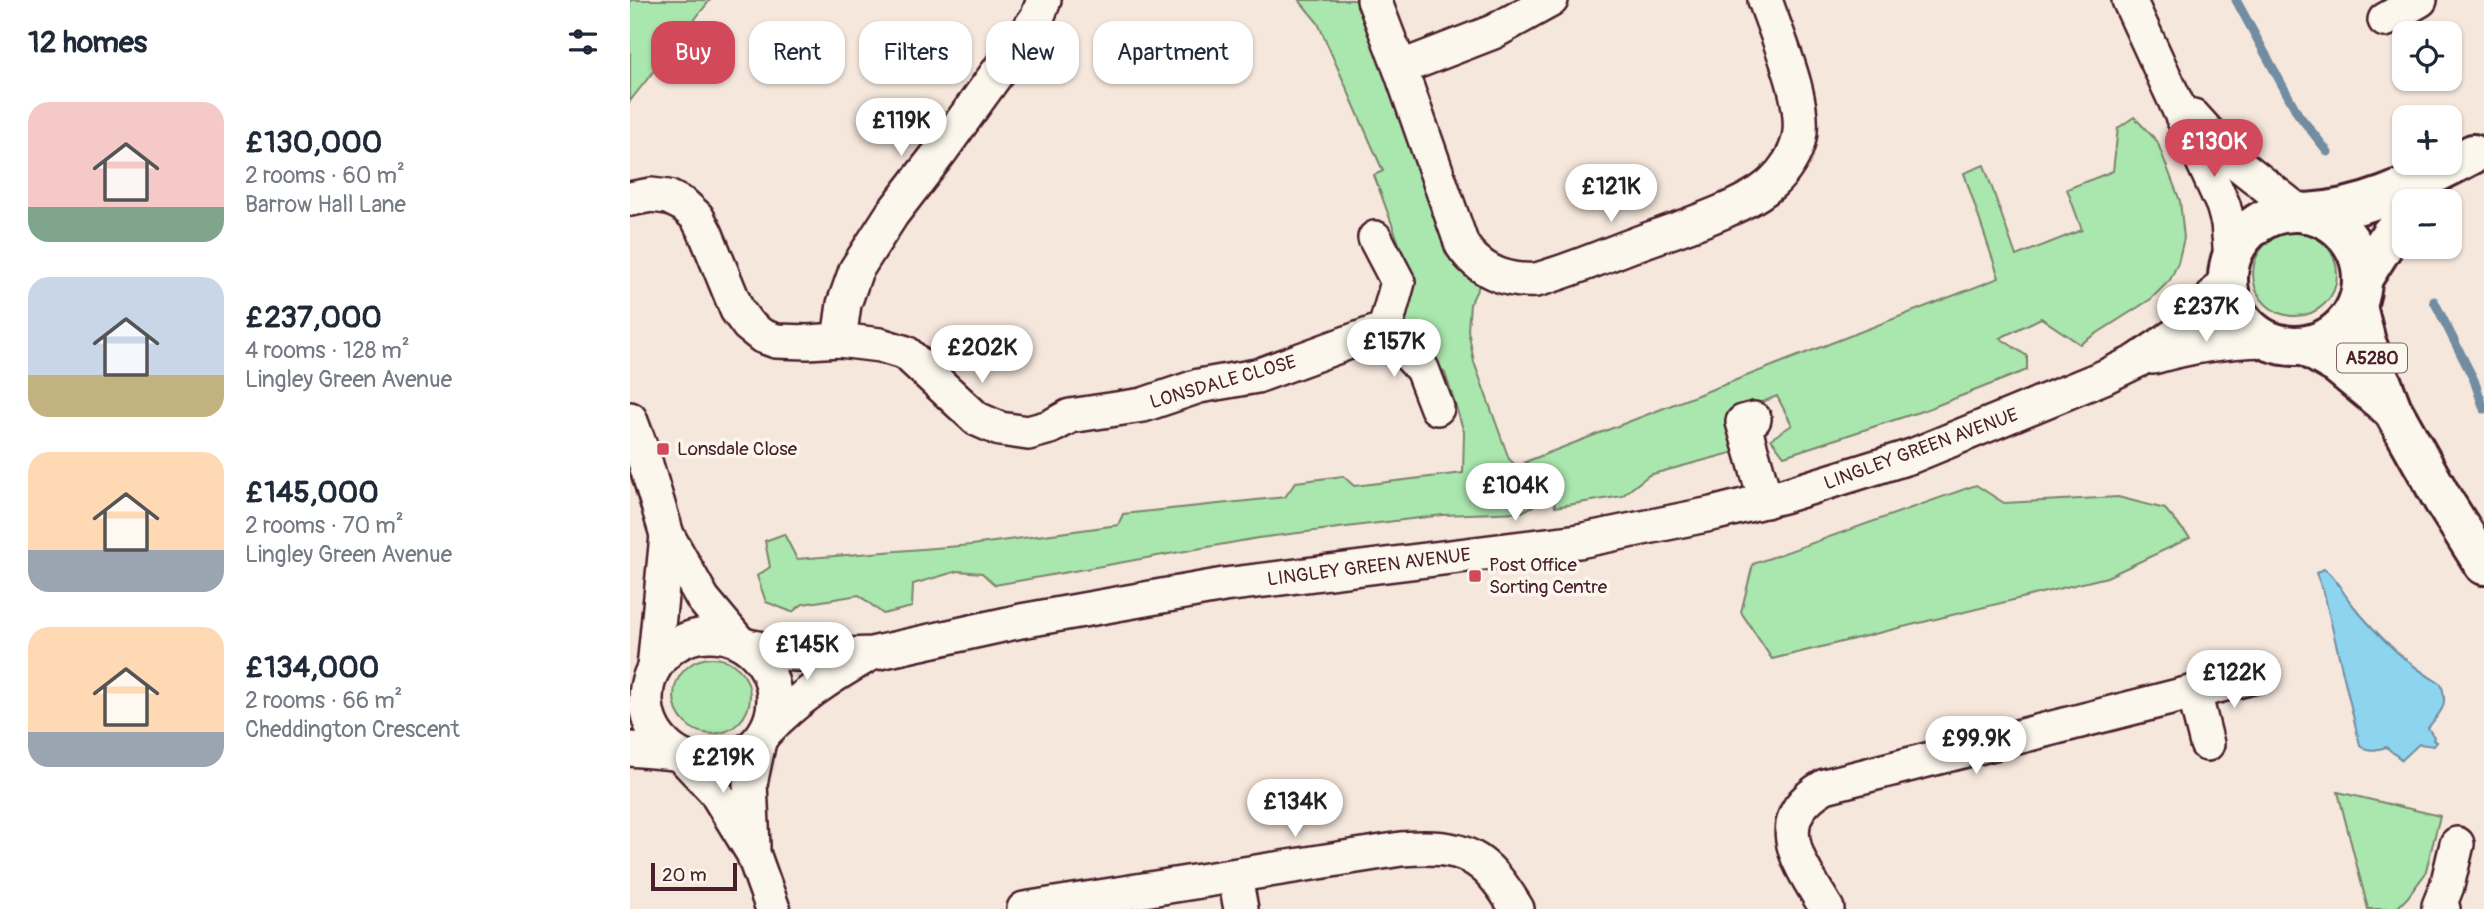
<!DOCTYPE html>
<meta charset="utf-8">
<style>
body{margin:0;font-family:Pangolin,sans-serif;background:#f6f6f7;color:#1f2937;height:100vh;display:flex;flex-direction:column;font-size:26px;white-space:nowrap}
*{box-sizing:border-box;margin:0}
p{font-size:23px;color:#747a83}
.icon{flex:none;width:38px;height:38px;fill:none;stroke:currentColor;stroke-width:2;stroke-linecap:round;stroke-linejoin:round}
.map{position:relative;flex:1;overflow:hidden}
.panel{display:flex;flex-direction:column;background:#fff;width:630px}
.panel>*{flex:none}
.top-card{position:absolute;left:21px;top:21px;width:665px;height:63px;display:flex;gap:14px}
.buttons{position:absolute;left:1762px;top:21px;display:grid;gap:14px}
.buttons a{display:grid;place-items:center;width:70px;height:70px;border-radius:14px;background:#fff;box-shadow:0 2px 5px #0004;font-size:35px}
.scale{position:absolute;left:21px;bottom:18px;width:86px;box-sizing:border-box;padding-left:7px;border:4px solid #4a1f2b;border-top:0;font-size:19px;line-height:24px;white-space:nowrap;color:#4a1f2b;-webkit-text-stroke:5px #fbf7ec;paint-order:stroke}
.price{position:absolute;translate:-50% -60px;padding:0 16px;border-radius:24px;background:#fff;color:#222;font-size:23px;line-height:46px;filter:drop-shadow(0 2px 4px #0008)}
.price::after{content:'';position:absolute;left:50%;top:42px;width:21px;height:16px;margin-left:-10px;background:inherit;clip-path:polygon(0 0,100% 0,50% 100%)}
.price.on{background:#d1495b;color:#fff}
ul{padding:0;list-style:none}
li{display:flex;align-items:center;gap:21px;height:175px;padding:0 28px}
li span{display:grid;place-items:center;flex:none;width:196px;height:140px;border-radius:21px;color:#555}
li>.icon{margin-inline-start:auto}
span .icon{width:84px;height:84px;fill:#fffc;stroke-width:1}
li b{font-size:30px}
h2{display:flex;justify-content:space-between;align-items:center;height:84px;padding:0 28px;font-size:30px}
.chip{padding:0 24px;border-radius:21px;background:#fff;box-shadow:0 2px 5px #0004;font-size:24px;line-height:63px}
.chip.on{background:#d1495b;color:#fff}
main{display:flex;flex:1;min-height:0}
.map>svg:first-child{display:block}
.green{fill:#aae7ae;stroke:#7a836c;stroke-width:2}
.water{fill:#8dd4ef;stroke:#728ca1;stroke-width:2}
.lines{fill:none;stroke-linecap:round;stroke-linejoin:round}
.stream{stroke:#728ca1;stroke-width:9}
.minor-casing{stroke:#4a1f2b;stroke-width:38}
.major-casing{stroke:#4a1f2b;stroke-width:44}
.minor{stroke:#fbf7ec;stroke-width:33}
.major{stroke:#fbf7ec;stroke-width:38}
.poi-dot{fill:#d1495b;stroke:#fbf7ec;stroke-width:2.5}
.labels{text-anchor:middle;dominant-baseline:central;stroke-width:7;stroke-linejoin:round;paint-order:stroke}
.shield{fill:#fbf7ec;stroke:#7f6065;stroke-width:2}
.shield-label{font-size:18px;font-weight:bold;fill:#4a1f2b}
.street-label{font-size:19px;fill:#4a1f2b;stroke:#fbf7ec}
.poi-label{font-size:19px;fill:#4a1f2b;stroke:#fbf7ec;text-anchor:start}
</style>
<main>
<section class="panel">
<h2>12 homes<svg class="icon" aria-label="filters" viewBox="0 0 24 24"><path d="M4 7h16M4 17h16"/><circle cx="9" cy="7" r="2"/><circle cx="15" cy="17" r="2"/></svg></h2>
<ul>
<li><span style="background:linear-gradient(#f6c9c9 75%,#7fa58c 0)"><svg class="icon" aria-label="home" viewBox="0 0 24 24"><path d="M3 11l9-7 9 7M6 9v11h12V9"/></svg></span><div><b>£130,000</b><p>2 rooms · 60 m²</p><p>Barrow Hall Lane</p></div></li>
<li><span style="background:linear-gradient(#c9d6e8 70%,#c2b280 0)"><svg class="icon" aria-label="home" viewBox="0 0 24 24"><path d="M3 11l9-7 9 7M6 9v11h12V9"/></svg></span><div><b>£237,000</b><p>4 rooms · 128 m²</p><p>Lingley Green Avenue</p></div></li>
<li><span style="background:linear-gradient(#ffd9b3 70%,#9aa5b1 0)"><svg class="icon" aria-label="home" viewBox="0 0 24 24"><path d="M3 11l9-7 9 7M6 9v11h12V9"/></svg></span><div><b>£145,000</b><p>2 rooms · 70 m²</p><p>Lingley Green Avenue</p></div></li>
<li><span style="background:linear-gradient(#ffd9b3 75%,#9aa5b1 0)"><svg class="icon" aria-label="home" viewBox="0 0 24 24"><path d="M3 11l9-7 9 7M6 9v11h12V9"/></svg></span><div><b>£134,000</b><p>2 rooms · 66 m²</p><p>Cheddington Crescent</p></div></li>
</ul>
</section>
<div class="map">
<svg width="1854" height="909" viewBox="0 0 1854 909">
<rect width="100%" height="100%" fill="#f5e7dc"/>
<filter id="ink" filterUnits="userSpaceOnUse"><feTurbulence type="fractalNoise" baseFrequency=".0143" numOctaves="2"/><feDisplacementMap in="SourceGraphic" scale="14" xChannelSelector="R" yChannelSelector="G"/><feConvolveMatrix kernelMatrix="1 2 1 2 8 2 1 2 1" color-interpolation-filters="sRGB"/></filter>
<g filter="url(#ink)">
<g class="green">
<polygon points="0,0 80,0 0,101"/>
<polygon points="669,0 735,0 852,280 840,304 838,330 844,362 879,459 899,478 911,497 909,503 892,512 813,515 628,538 365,585 352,573 328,571 283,584 282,607 253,614 229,595 173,604 162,612 136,602 127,576 140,567 135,541 154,534 167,559 342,545 488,525 493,514 655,497 666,482 713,476 724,486 833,473 834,432 815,373 796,356 790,338 775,323 770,309 778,268 744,175 753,171 688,23"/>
<path d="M1504,117L1527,141L1550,201L1554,238L1548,263L1540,280L1521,299L1450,344L1411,318L1370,338L1397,356V370L1298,409L1154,456L1141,439L1162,425L1147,396L1102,415L1105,452L1019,475L992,496L925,507C922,482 917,476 895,462L1369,278L1334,173L1354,165L1386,256L1452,230L1437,189L1483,171L1488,128Z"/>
<circle cx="1665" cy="274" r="42"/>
<polygon points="1346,485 1374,503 1488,497 1535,509 1560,538 1477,577 1142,659 1111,612 1123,564"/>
<circle cx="82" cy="696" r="38"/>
<polygon points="1708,792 1810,816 1795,874 1777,898 1766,909 1738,909"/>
</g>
<path class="water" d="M1694,569C1706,577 1712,592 1721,603C1746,634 1776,664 1811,684C1819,706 1811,711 1798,728L1804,737L1803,740L1807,742L1804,746L1789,744L1772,760L1756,747C1747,750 1738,752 1730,745L1694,593L1686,573Z"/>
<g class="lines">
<g class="stream">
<polyline points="1606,0 1668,114 1698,152"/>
<polyline points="1804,301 1844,380 1854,409"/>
</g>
<defs>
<g id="minor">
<polyline points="744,0 770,68 863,32 921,0"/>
<polyline points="1499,0 1593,205 1598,223 1601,259"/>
<polyline points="1755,20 1790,0"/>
<path d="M770,68L832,245C849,271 876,282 906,280C940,271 973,256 1006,244C1043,230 1114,209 1142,183C1154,172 1166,155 1169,138C1177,102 1147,36 1135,0"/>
<polyline points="1563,116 1602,159 1669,212"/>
<polyline points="0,199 21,195 38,197 54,205 67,217 76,234 107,310 118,325 132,336 146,341 178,342 209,340 250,345 276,353 347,419 370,429 398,433 420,427 440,416 513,405 569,386 627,376 755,329 768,282 745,238"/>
<polyline points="755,329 792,369 807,408"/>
<polyline points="209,340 214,304 226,270 262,214 310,152 407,18 414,0"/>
<path d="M1523,357C1560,346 1596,341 1635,340"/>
<polyline points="0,419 12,451 37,535 73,599 108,641"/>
<polyline points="1124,419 1113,422 1136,501"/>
<circle cx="80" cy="699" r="64"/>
<polyline points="117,646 153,653 195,656 241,654 391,621 594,585 949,541 1086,513 1153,496 1282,456 1474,377 1507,361 1545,335 1573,310 1598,277"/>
<polyline points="24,668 37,535"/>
<path d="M137,730C167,699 198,678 235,657"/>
<polyline points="1577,744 1564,692 1630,675"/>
<polyline points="0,749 45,753"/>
<polyline points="53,757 85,791 123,853 143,909"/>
<polyline points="123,846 120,784 129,741"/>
<polyline points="605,877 611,909"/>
<path d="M394,909L771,849C834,844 855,855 887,909"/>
<path d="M1197,909C1171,865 1135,821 1195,786L1564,692"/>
<polyline points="1813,909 1809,906 1817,886 1827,844"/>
</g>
<g id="major">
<circle cx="1665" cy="279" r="67"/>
<path d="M1676,213C1739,210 1788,182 1843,154"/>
<polyline points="1733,278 1760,235 1774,219"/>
<polyline points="1727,306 1736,342 1762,409 1813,500 1854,565"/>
<polyline points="1675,346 1708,365 1760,408"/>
</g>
</defs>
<use href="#minor" class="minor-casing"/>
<use href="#major" class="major-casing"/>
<use href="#minor" class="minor"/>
<use href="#major" class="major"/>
</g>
</g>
<g class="poi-dot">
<rect x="26" y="442" width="14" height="14" rx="3.5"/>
<rect x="838" y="569" width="14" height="14" rx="3.5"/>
</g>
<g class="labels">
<rect class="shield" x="1707" y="343.5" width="70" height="29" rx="5"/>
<g class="shield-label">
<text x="1742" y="358">A5280</text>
</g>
<g class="street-label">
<text transform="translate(593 382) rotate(-16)">LONSDALE CLOSE</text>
<text transform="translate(1291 449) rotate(-20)">LINGLEY GREEN AVENUE</text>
<text transform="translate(739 567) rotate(-7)">LINGLEY GREEN AVENUE</text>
</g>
<g class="poi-label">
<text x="47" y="449">Lonsdale Close</text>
<text x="859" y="565">Post Office<tspan x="859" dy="22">Sorting Centre</tspan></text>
</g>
</g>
</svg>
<div class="buttons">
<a><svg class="icon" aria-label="locate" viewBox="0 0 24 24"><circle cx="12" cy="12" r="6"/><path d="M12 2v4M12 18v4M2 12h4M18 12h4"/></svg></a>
<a>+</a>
<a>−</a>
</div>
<div class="scale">20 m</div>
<b class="price" style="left:271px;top:158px">£119K</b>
<b class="price on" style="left:1584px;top:179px">£130K</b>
<b class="price" style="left:981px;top:224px">£121K</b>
<b class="price" style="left:1576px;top:344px">£237K</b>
<b class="price" style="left:764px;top:379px">£157K</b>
<b class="price" style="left:352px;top:385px">£202K</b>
<b class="price" style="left:885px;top:523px">£104K</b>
<b class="price" style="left:177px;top:682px">£145K</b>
<b class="price" style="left:1604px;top:710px">£122K</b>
<b class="price" style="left:1346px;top:776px">£99.9K</b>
<b class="price" style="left:93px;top:795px">£219K</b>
<b class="price" style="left:665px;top:839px">£134K</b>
<div class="top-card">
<a class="chip on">Buy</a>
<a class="chip">Rent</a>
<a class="chip">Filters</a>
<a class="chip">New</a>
<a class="chip">Apartment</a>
</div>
</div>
</main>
